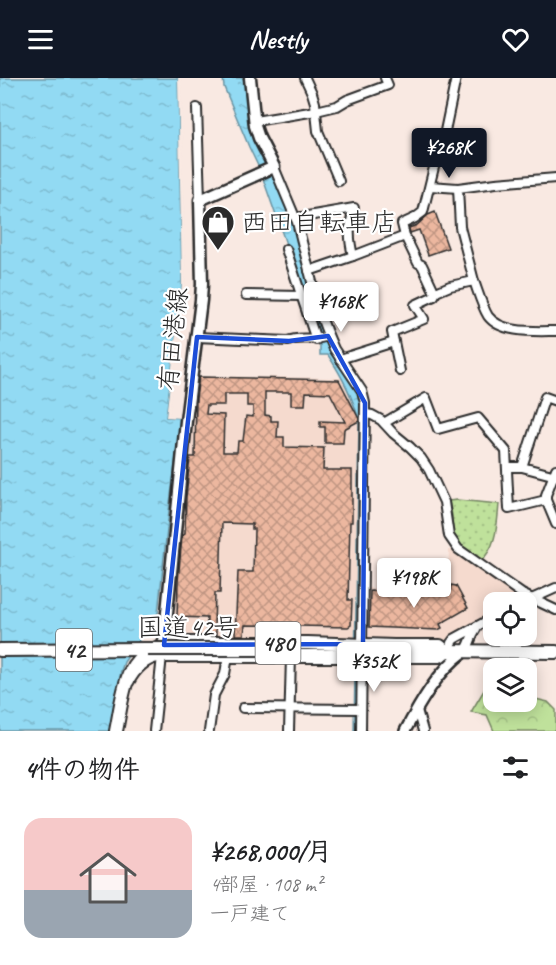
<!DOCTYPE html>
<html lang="ja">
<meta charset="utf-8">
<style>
body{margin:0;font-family:Caveat,"Klee One",sans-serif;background:#f2f2f2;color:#202124;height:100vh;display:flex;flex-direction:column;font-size:22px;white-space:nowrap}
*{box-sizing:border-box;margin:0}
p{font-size:20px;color:#757577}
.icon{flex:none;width:33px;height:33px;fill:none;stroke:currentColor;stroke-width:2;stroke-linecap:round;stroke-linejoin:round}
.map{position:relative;height:653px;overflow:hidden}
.details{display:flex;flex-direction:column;background:#fff;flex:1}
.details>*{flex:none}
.buttons{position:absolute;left:483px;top:514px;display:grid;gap:12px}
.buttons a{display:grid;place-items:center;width:54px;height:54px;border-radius:12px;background:#fff;box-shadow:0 3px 15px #0003;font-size:30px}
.price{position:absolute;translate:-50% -51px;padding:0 14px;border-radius:6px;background:#fff;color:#222;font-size:20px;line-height:39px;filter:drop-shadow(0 2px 3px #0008)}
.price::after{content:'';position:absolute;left:50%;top:36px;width:18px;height:14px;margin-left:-9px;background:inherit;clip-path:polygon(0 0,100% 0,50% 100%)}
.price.current{background:#111827;color:#fff}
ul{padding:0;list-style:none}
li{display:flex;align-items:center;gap:18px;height:150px;padding:0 24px}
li+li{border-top:2px solid #e0e0e0}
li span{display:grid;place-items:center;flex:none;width:168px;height:120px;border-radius:18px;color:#555}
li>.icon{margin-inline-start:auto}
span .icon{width:72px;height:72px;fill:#fffc;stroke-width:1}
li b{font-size:26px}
h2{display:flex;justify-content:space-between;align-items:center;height:72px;padding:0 24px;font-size:26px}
header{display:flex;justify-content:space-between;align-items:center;height:78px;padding:0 24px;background:#111827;color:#fff;font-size:27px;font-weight:700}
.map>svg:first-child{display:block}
.built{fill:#f5dace}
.forest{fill:url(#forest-crowns);stroke:#758663;stroke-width:1.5}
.park{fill:url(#park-dots);stroke:#758663;stroke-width:1.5}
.water{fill:url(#water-ripples);stroke:#6994a3;stroke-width:1.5}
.pier{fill:#f9e9e2}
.building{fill:url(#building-cross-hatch);stroke:#2b2b2b;stroke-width:1.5;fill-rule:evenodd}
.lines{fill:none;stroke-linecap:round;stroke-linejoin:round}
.minor-casing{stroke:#2b2b2b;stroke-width:12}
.tertiary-casing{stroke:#2b2b2b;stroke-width:14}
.secondary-casing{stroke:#2b2b2b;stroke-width:15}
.trunk-casing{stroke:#2b2b2b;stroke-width:16}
.minor{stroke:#fff;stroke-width:8}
.tertiary{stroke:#fff;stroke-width:9}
.secondary{stroke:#fff;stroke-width:10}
.trunk{stroke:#fff;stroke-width:12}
.trunk-bridge-casing{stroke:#2b2b2b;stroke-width:16;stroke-linecap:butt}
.trunk-bridge{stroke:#fff;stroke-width:12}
.marked{fill:none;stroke:#1d4ed8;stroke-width:4.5;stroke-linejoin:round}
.labels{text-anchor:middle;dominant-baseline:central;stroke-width:4.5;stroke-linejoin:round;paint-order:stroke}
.shield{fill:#fff;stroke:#6b6b6b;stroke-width:1.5}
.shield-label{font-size:24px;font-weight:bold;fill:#2b2b2b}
.poi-label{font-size:26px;fill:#2b2b2b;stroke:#fff;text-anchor:start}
.street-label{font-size:26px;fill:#2b2b2b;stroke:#fff}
</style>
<header><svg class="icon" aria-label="menu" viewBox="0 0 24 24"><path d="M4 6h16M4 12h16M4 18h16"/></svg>Nestly<svg class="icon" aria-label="heart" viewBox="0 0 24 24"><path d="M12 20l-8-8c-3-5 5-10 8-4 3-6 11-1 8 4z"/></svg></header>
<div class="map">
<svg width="556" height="653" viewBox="0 0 556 653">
<defs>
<pattern id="forest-crowns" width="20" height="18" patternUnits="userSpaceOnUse" patternTransform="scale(1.5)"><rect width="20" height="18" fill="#bfe19b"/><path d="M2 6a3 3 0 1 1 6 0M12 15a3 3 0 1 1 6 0" fill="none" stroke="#a4c186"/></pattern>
<pattern id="park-dots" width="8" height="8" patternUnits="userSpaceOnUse" patternTransform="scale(1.5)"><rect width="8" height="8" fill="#bfe19b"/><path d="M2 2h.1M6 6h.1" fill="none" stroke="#a4c186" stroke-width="1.8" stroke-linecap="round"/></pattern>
<pattern id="water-ripples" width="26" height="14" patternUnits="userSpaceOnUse" patternTransform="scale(1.5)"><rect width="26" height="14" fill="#92daf3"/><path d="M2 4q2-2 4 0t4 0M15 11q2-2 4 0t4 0" fill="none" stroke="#7ebbd0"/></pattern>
<pattern id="building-cross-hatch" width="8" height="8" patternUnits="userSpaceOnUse" patternTransform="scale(1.5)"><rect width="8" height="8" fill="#ecb79f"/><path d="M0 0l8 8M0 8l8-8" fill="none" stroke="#bf9582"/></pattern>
</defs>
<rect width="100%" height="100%" fill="#f9e9e2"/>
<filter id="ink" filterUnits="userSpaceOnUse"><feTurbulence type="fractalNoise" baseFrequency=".0167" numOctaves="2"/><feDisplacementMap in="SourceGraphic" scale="12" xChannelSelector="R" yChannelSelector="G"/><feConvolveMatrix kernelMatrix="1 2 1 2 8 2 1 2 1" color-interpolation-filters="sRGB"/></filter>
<g filter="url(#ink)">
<g class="built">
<polygon points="195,298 342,300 355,327 359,343 355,561 185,561 180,558 171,549 177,460"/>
<polygon points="458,471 522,516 517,520 510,525 494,525 493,534 441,565 367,563 368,510 447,513 449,472"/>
</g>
<polygon class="forest" points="486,609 493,611 494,624 526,624 527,619 548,624 556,632 556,653 494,653 487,637 471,634"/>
<path class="park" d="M457,422L499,426C497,446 497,469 480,484L463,471L456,462L453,454L452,437L449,423Z"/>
<g class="water">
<polygon points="0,0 178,0 182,206 166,339 181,340 169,433 158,535 124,584 121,593 110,653 0,653"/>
<path d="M223,0H244L263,76L285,122L294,144L316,236L328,268L342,291L359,315L360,325L362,332L359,653H354L359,343C353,319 342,298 328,277H320V267L314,246L260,92L249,69L224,9Z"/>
</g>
<polygon class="pier" points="178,0 181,0 185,206 169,337 181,337 181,340 166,339 182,206"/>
<g class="building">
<polygon points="435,134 448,170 428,177 419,152 410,155 409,150 417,147 428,137"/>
<path d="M199,299L339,302L359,341V343L344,351L343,365H325V349H320V343L345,344L330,315L306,314L305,327H291V314H265V337L271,338V343H278L277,359H284V369L324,370L323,392H352V444H350L348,522H352L351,547L348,549L245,547L244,557H235L238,494H253L254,451H252V446L222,445L220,515H215L214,550H216V557H206L207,540L177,539L178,504L182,458L185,456L186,419L190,379H195L196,320ZM224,316H247V328H253V339L246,338L243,363H238L237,374H223L224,337L206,336L207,327H224Z"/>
<polygon points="451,507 456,508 468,530 440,546 442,550 438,552 369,549 370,513 450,515"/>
</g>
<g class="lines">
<defs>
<g id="minor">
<polyline points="305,0 312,15 315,25 318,53 339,103"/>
<polyline points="197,30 200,122"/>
<polyline points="255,43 316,33 337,28 347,22 388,7 385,0"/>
<polyline points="274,89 297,144 320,236 326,252 334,271 362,313 365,325 361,653"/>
<polyline points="430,108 458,110"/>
<path d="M296,140L354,130C349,150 348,157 353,178L309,193"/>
<polyline points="286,171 316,262"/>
<polyline points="353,178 405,158"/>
<polyline points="474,203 460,149 458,110 496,105 556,100"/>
<polyline points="435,215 422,187 418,185 405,158 402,146 415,140 423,134 437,77 445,53 456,0"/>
<polyline points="246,217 302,218"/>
<path d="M197,259L288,263C301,257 313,264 328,258"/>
<polyline points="340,281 394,264"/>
<path d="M400,293L392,254L424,241L415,227L434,218L436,214L450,208L474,203C478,214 482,228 488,238C501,256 537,253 556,253"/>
<polyline points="366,336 372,337 381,342 393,355 410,369 421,380 429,392 444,424 449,458 458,471 522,516 556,532"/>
<polyline points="384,345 426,320 438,351 478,340 506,373 509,431 546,422"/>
<polyline points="507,389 522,389 556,398"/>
<polyline points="522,389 545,319 556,323"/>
<polyline points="556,391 546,417 546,422 556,446"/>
<polyline points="523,525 556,510"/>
<polyline points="450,573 451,565 454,561 494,539"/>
<path d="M464,574C471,567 470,559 476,551"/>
<polyline points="243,630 361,631"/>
<polyline points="417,632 423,653"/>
<polyline points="154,653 162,578"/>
<polyline points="209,653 214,617 225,596 228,578"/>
<polyline points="289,653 291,578"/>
</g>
<path id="tertiary" d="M405,653C420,625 438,593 464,574"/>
<polyline id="secondary" points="163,575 186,343 201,222 202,206 200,122 274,89 259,60 255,48 250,0"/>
<g id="trunk">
<polyline points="0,572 147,571"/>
<polyline points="440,573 556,574"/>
<path d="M116,653C120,634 122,612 130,594C138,575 162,565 181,565H308L394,568H440L446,573L440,578H158C143,580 134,591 127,604"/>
</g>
</defs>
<use href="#minor" class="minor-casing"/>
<use href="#tertiary" class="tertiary-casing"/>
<use href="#secondary" class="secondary-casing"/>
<use href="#trunk" class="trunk-casing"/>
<use href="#minor" class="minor"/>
<use href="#tertiary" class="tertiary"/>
<use href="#secondary" class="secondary"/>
<use href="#trunk" class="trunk"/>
<defs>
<polyline id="trunk-bridge" points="147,571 270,571"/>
</defs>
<use href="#trunk-bridge" class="trunk-bridge-casing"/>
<use href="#trunk-bridge" class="trunk-bridge"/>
</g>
</g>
<path class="marked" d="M328,258L365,325L363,566L164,567L197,259L289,263Z"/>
<defs>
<symbol id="shop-pin" viewBox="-11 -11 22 30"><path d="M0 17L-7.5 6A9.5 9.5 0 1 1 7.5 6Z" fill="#2b2b2b" stroke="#fff"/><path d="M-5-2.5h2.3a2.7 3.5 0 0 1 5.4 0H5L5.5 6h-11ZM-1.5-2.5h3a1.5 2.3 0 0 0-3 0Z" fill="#fff"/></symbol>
</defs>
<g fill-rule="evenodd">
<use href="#shop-pin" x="199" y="125" width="38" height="52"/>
</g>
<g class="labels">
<g class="shield">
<rect x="255.5" y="544" width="45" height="42" rx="4.5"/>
<rect x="56" y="551" width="36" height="42" rx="4.5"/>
</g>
<g class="shield-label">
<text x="278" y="565">480</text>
<text x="74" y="572">42</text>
</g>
<g class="poi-label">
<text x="241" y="144">西田自転車店</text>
</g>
<g class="street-label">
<text transform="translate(173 261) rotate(-84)">有田港線</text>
<text x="188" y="549">国道42号</text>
</g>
</g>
</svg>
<div class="buttons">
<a><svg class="icon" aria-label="locate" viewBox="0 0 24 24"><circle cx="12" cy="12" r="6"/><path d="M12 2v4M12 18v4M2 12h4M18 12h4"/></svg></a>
<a><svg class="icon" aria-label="layers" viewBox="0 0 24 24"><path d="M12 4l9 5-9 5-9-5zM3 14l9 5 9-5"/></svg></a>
</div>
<b class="price current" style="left:449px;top:101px">¥268K</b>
<b class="price" style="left:341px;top:255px">¥168K</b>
<b class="price" style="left:414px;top:531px">¥198K</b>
<b class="price" style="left:374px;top:615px">¥352K</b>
</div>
<section class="details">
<h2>4件の物件<svg class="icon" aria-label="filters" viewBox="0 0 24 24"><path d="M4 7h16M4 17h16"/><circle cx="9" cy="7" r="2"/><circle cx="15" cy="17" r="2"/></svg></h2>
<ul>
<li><span style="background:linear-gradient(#f6c9c9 60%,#9aa5b1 0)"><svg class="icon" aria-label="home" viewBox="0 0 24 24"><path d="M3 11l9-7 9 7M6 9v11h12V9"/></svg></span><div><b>¥268,000/月</b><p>4部屋 · 108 m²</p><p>一戸建て</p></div></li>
</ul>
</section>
